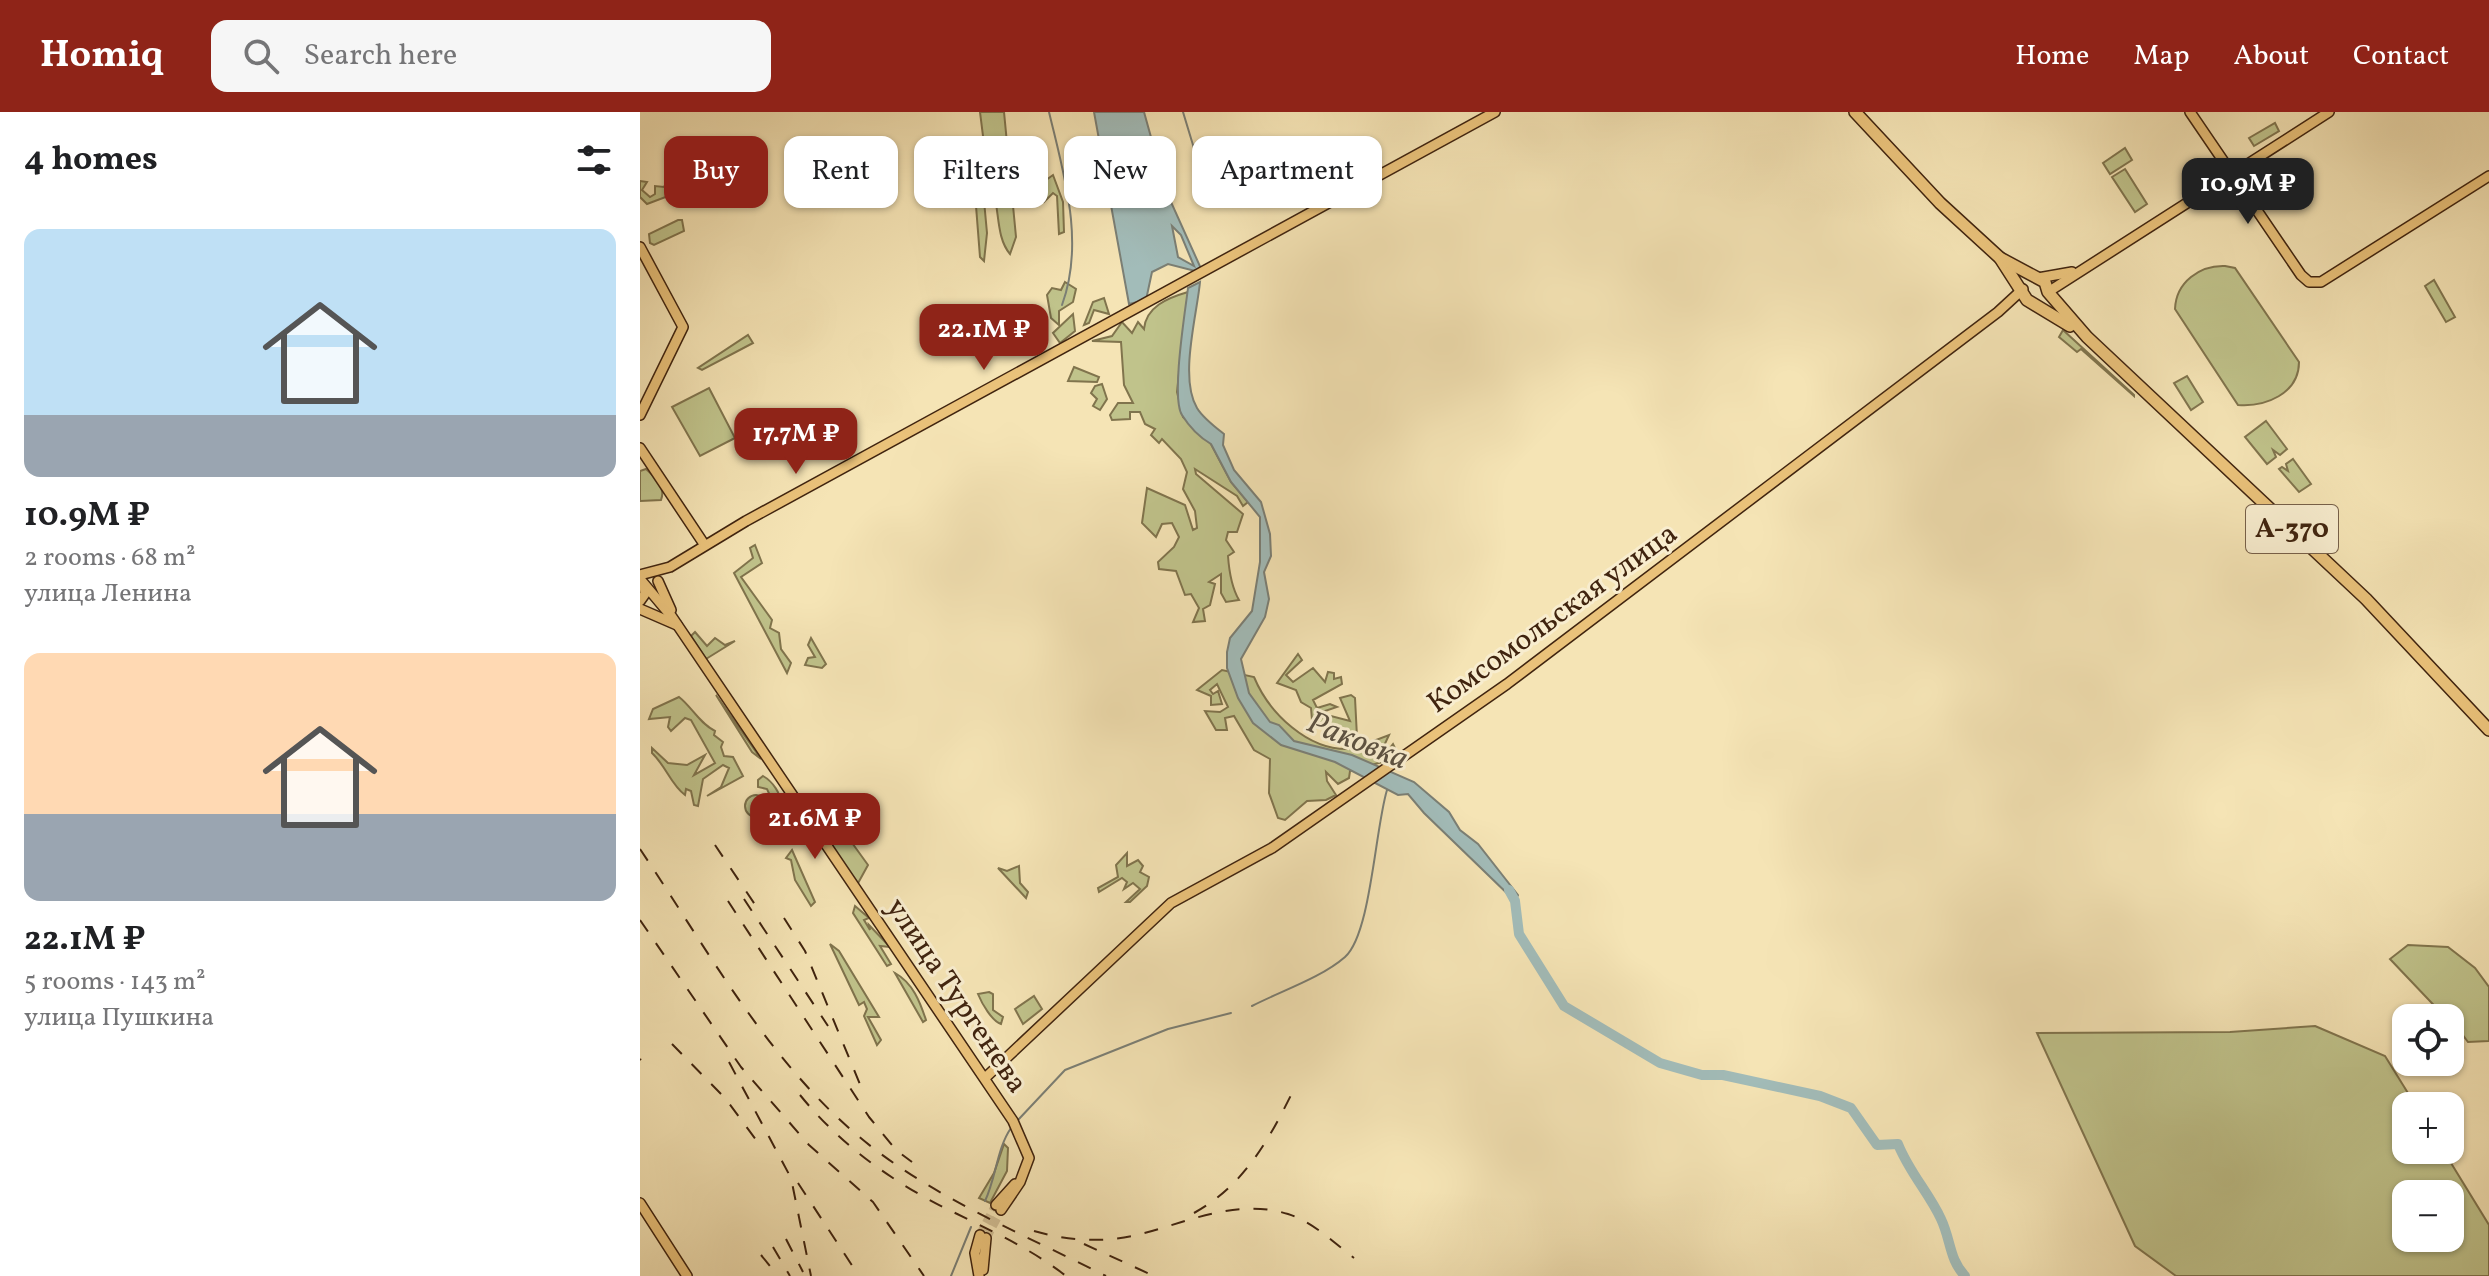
<!DOCTYPE html>
<meta charset="utf-8">
<style>
body{margin:0;font-family:Vollkorn,serif;background:#f6f6f6;color:#202124;height:100vh;display:flex;flex-direction:column;font-size:30px;white-space:nowrap}
*{box-sizing:border-box;margin:0}
p{font-size:26px;color:#757577}
.icon{flex:none;width:44px;height:44px;fill:none;stroke:currentColor;stroke-width:2;stroke-linecap:round;stroke-linejoin:round}
.map{position:relative;flex:1;overflow:hidden}
.drawer{display:flex;flex-direction:column;background:#fff;width:640px}
.drawer>*{flex:none}
.banner{position:absolute;left:24px;top:24px;width:760px;height:72px;display:flex;gap:16px}
.buttons{position:absolute;left:1752px;top:892px;display:grid;gap:16px}
.buttons a{display:grid;place-items:center;width:72px;height:72px;border-radius:16px;background:#fff;box-shadow:0 2px 6px #0004;font-size:40px}
.price{position:absolute;translate:-50% -68px;padding:0 18px;border-radius:16px;background:#8f2418;color:#fff;font-size:26px;line-height:52px;filter:drop-shadow(0 2px 4px #0008)}
.price::after{content:'';position:absolute;left:50%;top:48px;width:24px;height:18px;margin-left:-12px;background:inherit;clip-path:polygon(0 0,100% 0,50% 100%)}
.price.current{background:#222;color:#fff}
ul{padding:0;list-style:none}
li{display:grid;align-content:center;gap:16px;height:424px;padding:0 24px}
li span{display:grid;place-items:center;height:248px;border-radius:16px;color:#555}
li>.icon{margin-inline-start:auto}
span .icon{width:144px;height:144px;fill:#fffc;stroke-width:1}
li b{font-size:34px}
h2{display:flex;justify-content:space-between;align-items:center;height:96px;padding:0 24px;font-size:34px}
.chip{padding:0 28px;border-radius:16px;background:#fff;box-shadow:0 2px 6px #0004;font-size:28px;line-height:72px}
.chip.current{background:#8f2418;color:#fff}
header{display:flex;align-items:center;gap:48px;box-sizing:border-box;height:112px;padding:0 40px;background:#8f2418;color:#fff}
header strong{font-size:38px}
nav{display:flex;gap:44px;margin-inline-start:auto;font-size:28px}
.search{width:560px;height:72px;background:#f6f6f6;display:flex;align-items:center;gap:20px;box-sizing:border-box;padding:0 28px;border-radius:16px;color:#757577;font-size:30px}
main{display:flex;flex:1;min-height:0}
.map>svg:first-child{display:block}
.green{fill:#c0c38b;stroke:#80744d;stroke-width:2;fill-rule:evenodd}
.water{fill:#a2bcb9;stroke:#7b7f75;stroke-width:2;fill-rule:evenodd}
.lines{fill:none;stroke-linecap:round;stroke-linejoin:round}
.stream{stroke:#7b7f75;stroke-width:2}
.river{stroke:#a2bcb9;stroke-width:10}
.major-tunnel{stroke:#d1be94;stroke-width:9;stroke-dasharray:9 4.5;stroke-linecap:butt}
.major-casing{stroke:#40240f;stroke-width:12}
.highway-casing{stroke:#40240f;stroke-width:14}
.major{stroke:#eac27a;stroke-width:9}
.highway{stroke:#eac27a;stroke-width:11}
.rail{stroke:#40240f;stroke-width:2;stroke-dasharray:14 14;stroke-linecap:butt}
.labels{text-anchor:middle;dominant-baseline:central;stroke-width:6;stroke-linejoin:round;paint-order:stroke}
.shield{fill:#f8edcf;stroke:#776049;stroke-width:2}
.shield-label{font-size:28px;font-weight:bold;fill:#40240f}
.street-label{font-size:30px;fill:#40240f;stroke:#f8edcf}
.water-label{font-size:32px;font-style:italic;fill:#5d5242;stroke:#f8edcf}
</style>
<header>
<strong>Homiq</strong>
<div class="search"><svg class="icon" aria-label="search" viewBox="0 0 24 24"><circle cx="10" cy="10" r="6"/><path d="M15 15l6 6"/></svg>Search here</div>
<nav><a>Home</a><a>Map</a><a>About</a><a>Contact</a></nav>
</header>
<main>
<section class="drawer">
<h2>4 homes<svg class="icon" aria-label="filters" viewBox="0 0 24 24"><path d="M4 7h16M4 17h16"/><circle cx="9" cy="7" r="2"/><circle cx="15" cy="17" r="2"/></svg></h2>
<ul>
<li><span style="background:linear-gradient(#bfe0f5 75%,#9aa5b1 0)"><svg class="icon" aria-label="home" viewBox="0 0 24 24"><path d="M3 11l9-7 9 7M6 9v11h12V9"/></svg></span><div><b>10.9M ₽</b><p>2 rooms · 68 m²</p><p>улица Ленина</p></div></li>
<li><span style="background:linear-gradient(#ffd9b3 65%,#9aa5b1 0)"><svg class="icon" aria-label="home" viewBox="0 0 24 24"><path d="M3 11l9-7 9 7M6 9v11h12V9"/></svg></span><div><b>22.1M ₽</b><p>5 rooms · 143 m²</p><p>улица Пушкина</p></div></li>
</ul>
</section>
<div class="map">
<svg width="1849" height="1164" viewBox="0 0 1849 1164">
<rect width="100%" height="100%" fill="#f5e4b5"/>
<filter id="stains"><feTurbulence type="fractalNoise" baseFrequency=".0025" numOctaves="4"/><feColorMatrix values="0 0 0 0 .2 0 0 0 0 .09 0 0 0 0 .02 0 0 0 .5 -.17"/></filter>
<radialGradient id="worn" r=".72"><stop offset=".6" stop-color="#630" stop-opacity="0"/><stop offset="1" stop-color="#630" stop-opacity=".3"/></radialGradient>
<g class="green">
<path d="M340,0H364L376,125L370,142C353,122 362,87 347,66L342,67L347,121L344,149L340,145L335,81L344,32Z"/>
<polygon points="1635,11 1639,19 1614,34 1609,26"/>
<polygon points="1485,36 1492,48 1470,62 1463,51"/>
<polygon points="1485,57 1507,92 1495,100 1472,65"/>
<polygon points="413,63 423,90 424,120 419,122 417,84 413,81 404,90 400,84 384,84"/>
<polygon points="30,64 60,76 59,87 68,95 36,81 7,92 0,85 0,69 7,70 2,78 10,85 15,82 15,74 24,75"/>
<polygon points="38,108 42,108 44,119 14,133 10,131 9,122"/>
<path d="M1585,154L1595,156L1659,250C1659,282 1625,295 1598,293L1535,197C1536,170 1560,153 1585,154Z"/>
<polygon points="1794,168 1815,205 1806,210 1785,174"/>
<polygon points="425,170 436,177 433,190 419,199 419,213 411,206 407,183 412,176 421,178"/>
<path d="M548,180L537,280L543,305L571,332L591,370L608,390L603,394L597,384L555,357L556,362L603,402L597,420H588L586,428L594,440L588,444C589,458 592,476 599,488L586,490L581,481V462L569,470L575,472L570,493L563,497L565,509L553,510L559,496L551,482L545,483L536,459L519,457L518,450L534,435L539,425L532,411L522,412L516,425L502,411L507,376L545,393L553,418L557,416L555,399L543,377L547,360L541,347L522,327L519,331L511,323L515,317L505,312L500,300H490V307L472,308L470,303L478,291H493L484,273L481,230L452,229L472,224L482,210L492,221L498,210L504,217C506,195 527,186 548,180Z"/>
<polygon points="464,186 469,202 454,198 449,211 444,213 453,190"/>
<polygon points="433,202 435,219 420,231 413,221"/>
<polygon points="1423,218 1494,283 1494,284 1441,237 1437,240 1419,225"/>
<polygon points="108,223 113,231 62,258 58,256"/>
<polygon points="434,255 459,265 457,270 428,269"/>
<polygon points="1547,264 1563,290 1551,298 1534,271"/>
<polygon points="462,272 467,287 460,298 453,294 457,287 451,281 455,274"/>
<polygon points="69,276 95,326 60,344 32,295"/>
<polygon points="1626,309 1647,337 1640,343 1633,338 1636,345 1627,352 1605,325"/>
<polygon points="1653,347 1671,372 1659,380 1639,357 1642,355 1648,359 1646,352"/>
<path d="M6,357C16,366 26,375 21,388L0,389V359Z"/>
<polygon points="115,433 122,451 101,465 132,508 130,516 139,521 141,537 151,551 147,561 94,461 113,446 110,436"/>
<polygon points="55,520 67,534 75,526 85,533 95,529 66,547 51,524"/>
<polygon points="171,526 186,552 182,556 165,553 168,546 175,545 168,533"/>
<path d="M658,542L662,548L646,563L653,570L673,556L685,570L688,560L694,561V567L701,565L702,572L673,588L677,596L690,592L697,595L682,600L681,606L691,604L710,609L700,586L711,583L715,586L717,625L723,633L749,623L742,638L749,637L753,632L755,636L742,650L710,659L709,666L698,672L686,660L687,669L696,683L686,688L667,689L645,708L638,706L629,681L630,647L614,638L594,604L585,606L587,618H576L565,599L580,600L588,595L577,572L570,578L573,582L578,579L582,592L571,593V584L557,578L582,558L614,565C629,601 668,639 710,637L715,629L712,622L672,608L671,596L661,590L656,578L637,571Z"/>
<polygon points="76,583 121,647 112,640"/>
<path d="M39,585C52,595 59,611 75,619L74,623L83,630L81,635L84,644L93,645L103,664L67,684L81,675L89,656L83,653L63,667L58,694L54,693L51,679L46,677L45,683C31,673 26,654 12,641V636L28,651L47,653L65,643L54,663L75,651L51,608L45,606L31,619L28,615L30,605L9,607L13,597Z"/>
<path d="M123,664C132,669 142,682 140,692H134L127,677L118,675V668Z"/>
<circle cx="116" cy="694" r="11"/>
<polygon points="202,717 228,753 217,773 188,728"/>
<polygon points="152,738 175,790 171,794 155,768 151,748 146,746"/>
<polygon points="487,741 487,754 498,748 503,754 500,760 509,765 507,774 490,790 486,790 500,777 493,771 484,777 487,770 482,766 459,780 458,776 478,765 476,753"/>
<polygon points="379,754 380,771 388,780 386,786 358,756 367,759"/>
<polygon points="215,794 229,806 224,808 230,818 229,813 250,835 240,834 251,852 247,854 213,801"/>
<polygon points="190,832 199,839 239,905 228,905 241,928 237,933 224,904 227,897 224,890 219,893"/>
<polygon points="1768,833 1808,835 1835,856 1849,875 1849,929 1828,930 1810,906 1806,906 1750,847"/>
<path d="M255,861C273,871 280,890 286,908L283,910Z"/>
<path d="M349,880L353,882V898L363,905L361,912C352,909 342,892 338,882Z"/>
<polygon points="394,884 402,897 383,912 375,897"/>
<path d="M1675,914L1745,944L1776,994H1766V1038H1803L1849,1113V1164H1536L1495,1134L1397,921L1590,920ZM1766,1082H1810V1126H1766Z"/>
<polygon points="364,1032 368,1036 367,1059 350,1091 339,1086 354,1061"/>
</g>
<g class="water">
<path d="M454,0H504L526,79L563,161L528,152L512,160L506,188L489,192ZM532,114L541,123L554,154L538,145Z"/>
<path d="M560,170C557,203 539,266 557,296C563,306 575,315 584,322L583,333L594,358L621,390L630,422L631,444L624,460L629,487L625,505L601,547L609,581L630,610L639,613L654,629L712,643L774,670L809,700L820,718L838,732L878,783L875,789L784,701L768,682L758,683L695,650L641,633L613,611L598,586L587,556V540L590,526L612,499L620,450V405L591,370L571,332C559,325 550,316 542,303C531,286 545,201 548,176Z"/>
</g>
<g class="lines">
<g class="stream">
<path d="M409,0C424,63 445,130 422,193"/>
<polyline points="543,0 563,66"/>
<path d="M612,894C641,879 681,866 705,845C731,822 735,717 747,678"/>
<polyline points="378,1008 425,958 528,917 591,901"/>
<path d="M345,1089C356,1066 357,1036 371,1016"/>
<polyline points="311,1164 331,1115"/>
</g>
<path class="river" d="M869,778L875,789L879,822L924,894L1020,951L1062,963H1083L1180,984L1211,996L1237,1033L1258,1032C1269,1060 1289,1081 1301,1107C1311,1128 1309,1147 1325,1164"/>
<g class="major-tunnel">
<polyline points="340,1123 356,1093"/>
<polyline points="346,1126 361,1098"/>
</g>
<defs>
<g id="major">
<polyline points="1550,0 1661,163 1669,170 1681,170 1849,64"/>
<polyline points="0,135 43,215 0,303"/>
<polyline points="1398,166 1432,160"/>
<polyline points="1408,180 1689,0"/>
<polyline points="0,336 64,432"/>
<polyline points="0,463 30,455 106,409 855,0"/>
<polyline points="0,467 32,505 373,1009 389,1046 380,1070 361,1098"/>
<polyline points="18,469 31,498"/>
<polyline points="0,489 5,482 4,473"/>
<polyline points="0,497 37,513"/>
<polyline points="345,966 531,791 632,736 867,572 1358,200 1383,177"/>
<polyline points="0,1091 47,1164"/>
<polyline points="356,1093 375,1072"/>
<polyline points="343,1158 346,1126"/>
<polyline points="339,1164 335,1141 340,1123"/>
</g>
<g id="highway">
<polyline points="1215,0 1300,91 1360,146 1387,188 1430,214"/>
<polyline points="1360,146 1405,170 1408,180 1447,225 1726,487 1849,618"/>
</g>
</defs>
<use href="#major" class="major-casing"/>
<use href="#highway" class="highway-casing"/>
<use href="#major" class="major"/>
<use href="#highway" class="highway"/>
<g class="rail">
<polyline points="75,733 116,794"/>
<path d="M0,737C66,835 126,946 217,1023C289,1084 383,1122 466,1164"/>
<polyline points="104,787 188,914"/>
<polyline points="88,789 229,1005 256,1038 272,1050"/>
<polyline points="144,806 165,839 224,982"/>
<polyline points="0,808 101,955 169,1033 233,1090 284,1164"/>
<polyline points="32,932 85,986 122,1036"/>
<polyline points="0,947 1,948"/>
<polyline points="89,950 151,1066 171,1164"/>
<path d="M160,983C199,1031 248,1067 303,1095C345,1116 389,1135 426,1164"/>
<polyline points="158,1071 219,1164"/>
<path d="M554,1101C605,1073 630,1026 655,975"/>
<path d="M394,1119C425,1128 460,1131 492,1124C543,1113 593,1085 648,1102C673,1110 693,1130 714,1146"/>
<polyline points="146,1127 163,1160"/>
<polyline points="444,1132 514,1164"/>
<polyline points="133,1135 150,1164"/>
<polyline points="121,1143 138,1164"/>
</g>
</g>
<g class="labels">
<rect class="shield" x="1606" y="393" width="92" height="48" rx="6"/>
<g class="shield-label">
<text x="1652" y="417">А-370</text>
</g>
<g class="street-label">
<text transform="translate(913 507) rotate(-36)">Комсомольская улица</text>
<text transform="translate(316 884) rotate(56)">улица Тургенева</text>
</g>
<g class="water-label">
<text transform="translate(717 630) rotate(22)">Раковка</text>
</g>
</g>
<rect width="100%" height="100%" filter="url(#stains)"/>
<rect width="100%" height="100%" fill="url(#worn)"/>
</svg>
<div class="buttons">
<a><svg class="icon" aria-label="locate" viewBox="0 0 24 24"><circle cx="12" cy="12" r="6"/><path d="M12 2v4M12 18v4M2 12h4M18 12h4"/></svg></a>
<a>+</a>
<a>−</a>
</div>
<b class="price current" style="left:1608px;top:114px">10.9M ₽</b>
<b class="price" style="left:344px;top:260px">22.1M ₽</b>
<b class="price" style="left:156px;top:364px">17.7M ₽</b>
<b class="price" style="left:175px;top:749px">21.6M ₽</b>
<div class="banner">
<a class="chip current">Buy</a>
<a class="chip">Rent</a>
<a class="chip">Filters</a>
<a class="chip">New</a>
<a class="chip">Apartment</a>
</div>
</div>
</main>
